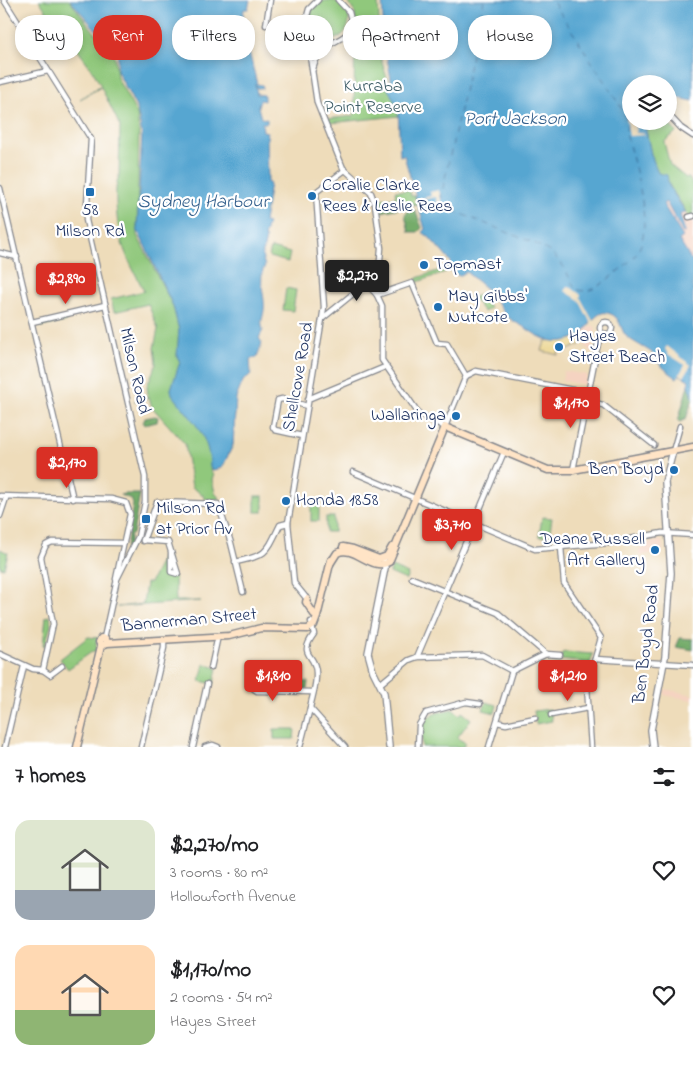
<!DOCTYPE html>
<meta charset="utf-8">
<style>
body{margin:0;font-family:"Indie Flower",sans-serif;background:#f2f2f2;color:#202124;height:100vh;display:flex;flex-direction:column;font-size:19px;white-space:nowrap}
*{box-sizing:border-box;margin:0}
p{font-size:16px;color:#757577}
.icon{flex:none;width:28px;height:28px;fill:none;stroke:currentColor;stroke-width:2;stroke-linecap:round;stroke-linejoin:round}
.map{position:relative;height:747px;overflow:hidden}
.side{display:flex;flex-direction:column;background:#fff;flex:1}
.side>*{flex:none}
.banner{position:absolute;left:15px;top:15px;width:664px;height:45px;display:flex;gap:10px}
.buttons{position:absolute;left:622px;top:75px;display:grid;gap:10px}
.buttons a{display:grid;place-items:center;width:55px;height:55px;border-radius:50%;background:#fff;box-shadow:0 2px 8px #0003;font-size:25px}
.price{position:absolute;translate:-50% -42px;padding:0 11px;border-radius:5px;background:#d93025;color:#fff;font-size:16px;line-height:32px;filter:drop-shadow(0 1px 2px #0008)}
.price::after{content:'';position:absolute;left:50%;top:30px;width:15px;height:11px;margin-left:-8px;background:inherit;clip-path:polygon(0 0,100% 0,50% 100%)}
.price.on{background:#222;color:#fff}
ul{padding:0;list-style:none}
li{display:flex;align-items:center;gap:15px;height:125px;padding:0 15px}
li span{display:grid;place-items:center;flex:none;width:140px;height:100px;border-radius:15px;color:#555}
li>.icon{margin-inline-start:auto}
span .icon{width:60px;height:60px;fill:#fffc;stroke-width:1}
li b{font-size:21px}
h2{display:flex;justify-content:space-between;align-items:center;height:60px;padding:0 15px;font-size:21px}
.tag{padding:0 18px;border-radius:20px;background:#fff;box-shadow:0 2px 8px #0003;font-size:18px;line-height:45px}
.tag.on{background:#d93025;color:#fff}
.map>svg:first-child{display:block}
.built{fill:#f5d3c1}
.green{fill:#90c87b;stroke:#567c6c}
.forest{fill:#74ac6b;stroke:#486e64}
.sand{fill:#eeda9e;stroke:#84847e}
.water{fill:#57a6d1;stroke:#396a98}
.pier{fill:#eedcba}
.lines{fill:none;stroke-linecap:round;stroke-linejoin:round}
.ferry{stroke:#335f8c;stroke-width:1;stroke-dasharray:6 5;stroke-linecap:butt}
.minor-casing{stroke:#84868c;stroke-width:7}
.tertiary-casing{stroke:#84868c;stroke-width:8}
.secondary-casing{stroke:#84868c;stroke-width:9}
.minor{stroke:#fff;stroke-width:4.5}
.tertiary{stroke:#fff;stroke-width:5.5}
.secondary{stroke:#ffe4c6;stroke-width:6}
.poi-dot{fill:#1f6fb2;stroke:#fff;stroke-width:2}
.labels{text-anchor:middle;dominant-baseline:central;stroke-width:4.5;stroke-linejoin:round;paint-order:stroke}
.park-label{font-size:18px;fill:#3e5d67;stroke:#fff}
.poi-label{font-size:18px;fill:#1b2f5e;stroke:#fff;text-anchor:start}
.street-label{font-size:18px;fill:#1b2f5e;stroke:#fff}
.water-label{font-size:19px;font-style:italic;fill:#335f8c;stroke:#fff}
</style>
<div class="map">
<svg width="693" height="747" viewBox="0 0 693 747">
<rect width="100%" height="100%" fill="#fff"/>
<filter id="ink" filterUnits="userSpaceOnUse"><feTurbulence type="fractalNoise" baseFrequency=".02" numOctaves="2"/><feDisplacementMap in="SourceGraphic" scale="10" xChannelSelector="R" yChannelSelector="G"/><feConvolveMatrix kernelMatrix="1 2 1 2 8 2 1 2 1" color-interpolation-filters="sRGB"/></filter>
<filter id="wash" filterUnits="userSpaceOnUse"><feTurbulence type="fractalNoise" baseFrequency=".0096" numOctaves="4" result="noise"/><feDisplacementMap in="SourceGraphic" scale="20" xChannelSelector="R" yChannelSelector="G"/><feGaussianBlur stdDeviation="1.12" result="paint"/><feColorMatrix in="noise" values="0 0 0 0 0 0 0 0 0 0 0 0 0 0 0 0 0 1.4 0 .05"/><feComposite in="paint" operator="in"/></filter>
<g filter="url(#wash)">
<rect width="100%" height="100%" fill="#eedcba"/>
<g class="built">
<polygon points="693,177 693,263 679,239 683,237 663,204 666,201 685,232 680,214 686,213 669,182"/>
<polygon points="592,325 596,328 591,353 581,340 587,336 586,329"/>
<polygon points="564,371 587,375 585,385 562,380"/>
<polygon points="662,540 663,551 639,556 639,549 645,548 644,544"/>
<polygon points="665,689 693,695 693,700 664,695"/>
</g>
<g class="green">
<path d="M39,0H69L115,58L117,78L137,114L139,132L137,235L173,306L179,330L177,356L180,362L171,389L172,394L198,426L236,414L234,416L233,445L222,468L210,469L211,473L214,475L212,479L215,493L220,499H204L203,495L192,487L185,444L152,407L149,398L134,401L148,397L147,386L156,364L154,348L158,329L148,304L114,312L111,299L144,291C126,255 118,244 116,203C116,193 115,185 119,176L120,126L101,87L80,99L101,86C85,53 58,30 39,0Z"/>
<polygon points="347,0 378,0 381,59 399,116 329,123 327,119 354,116 355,13"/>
<circle cx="329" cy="20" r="20"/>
<path d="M644,121H666L676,132L664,142L670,165L686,178H689L693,185V219L689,220C685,204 670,192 666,176L658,174L651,154Z"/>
<polygon points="410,190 411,196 415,196 417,205 379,212 378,199 396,197 395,191"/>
<polygon points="271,248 290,253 288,262 269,257"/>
<polygon points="446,268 451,270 415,283 417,278"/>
<polygon points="286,288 296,290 293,311 283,310"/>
<polygon points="479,294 490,308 484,312 473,298"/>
<polygon points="65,318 68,321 41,327 40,324"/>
<rect x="255" y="496" width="8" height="16"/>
<rect x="311" y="505" width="8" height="16"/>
<rect x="326" y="517" width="8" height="15"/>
<polygon points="542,517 552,518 549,537 539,536"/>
<polygon points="0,549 8,553 4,568 0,567"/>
<polygon points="163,557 167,557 169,572 175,578 176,601 201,601 117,607 143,604 146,583 150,583"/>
<polygon points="392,567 408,574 406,580 390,573"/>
<polygon points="50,616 51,625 45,646 43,645 46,617"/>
<polygon points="88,637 99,638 96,642 97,651 93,651 68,669 60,659"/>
<polygon points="565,652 593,654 590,663 561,660 562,653"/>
<polygon points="204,664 217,668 214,684 200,681"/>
<polygon points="486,702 497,705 495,713 483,710"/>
<path d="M452,709L460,715L462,712L471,719L457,738L466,743L463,747H422C421,717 424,716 452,709Z"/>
<polygon points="550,709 552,721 536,724 534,711"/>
<polygon points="274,729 295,729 294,739 274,739"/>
</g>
<g class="forest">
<polygon points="408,202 417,205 379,212 379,204"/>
<polygon points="410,210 415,210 422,228 418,232 409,232 405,214"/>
<polygon points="688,385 693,398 686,419 680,422 678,421"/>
<polygon points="155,416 158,417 157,422 144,425 143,423 145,418"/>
<polygon points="124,494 140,494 133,534 130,536 130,543 125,554 133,504 131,499 120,495"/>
<polygon points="680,638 693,639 693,650 676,647"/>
<polygon points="256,681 308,682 307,689 258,689 255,688"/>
</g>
<polygon class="sand" points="584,334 587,336 581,340 583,343 564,352 559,350 558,355 542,351 545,341 572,339"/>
<g class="water">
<path d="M70,0H250L248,9H244L242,23L257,84L262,85L263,88H257L255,84L257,94L264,95V101L260,100L258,107L261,118L267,119V123H262L263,131L267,132L268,183H270L264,222L268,223L264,237L266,238L262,256L265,266C257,280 266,296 264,310C263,319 260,321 263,330L259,338L262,343L257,358L250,359L251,374L243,381L236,398L233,445L222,468L213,470L210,468C210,435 191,419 172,394L171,389L180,362L177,356L179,330L173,306L137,229L142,134L137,109L117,71L118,55Z"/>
<path d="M382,0H693V101L669,96V84H631V121H644L651,154L658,173L667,175L669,186L686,213L680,214L685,232L683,233L666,202L663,204L683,237L679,240L693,263V398L688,385L689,380L680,375L677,378C664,369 658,364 652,353C651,351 631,341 626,336C620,329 621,316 608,313C595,309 588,332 577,337C555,347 542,339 524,327C519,324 512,321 508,317C500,310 498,300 488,294L489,291L466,272L459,276L446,268L451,262L428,236L422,232L425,229L405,159L404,155L400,156L398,108L386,85L392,84L384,42Z"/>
</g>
<g class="pier">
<polygon points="626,116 631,116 631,121 635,121 636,133 643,133 644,135 629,136"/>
<polygon points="439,190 442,205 438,205 436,197 414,202 413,200 431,196 430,192"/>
<polygon points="569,286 581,295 580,297 594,323 592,325 579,300 565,291"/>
<polygon points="667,346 691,365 684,377 680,375 677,378 685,365 668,354 665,349"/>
</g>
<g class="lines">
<path class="ferry" d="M484,0L441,197L449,208L456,212L532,242L552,253L564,267L575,289C591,295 600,285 612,276C620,269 631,262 637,253C655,225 633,163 626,133L627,123L624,112L552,0"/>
</g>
</g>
<g filter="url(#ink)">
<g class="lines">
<defs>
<g id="minor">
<polyline points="4,0 91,139 86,220 145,477 145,502 138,537 117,579 104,638"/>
<polyline points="318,0 309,9 305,23 317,103 343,168 371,193 375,204 381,248 377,295 382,306 382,360 419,414 445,427 466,376 476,371 588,393"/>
<polyline points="266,25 270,0"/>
<path d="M313,69C315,62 317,55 322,50C336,37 358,39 349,12L338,0"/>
<polyline points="0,82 48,71"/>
<polyline points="669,115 681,128 693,136"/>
<polyline points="0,188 73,499"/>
<polyline points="689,217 693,216"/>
<polyline points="0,253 17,257"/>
<polyline points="366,283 377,295 412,283 437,343 447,344 466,376"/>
<polyline points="323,318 380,272"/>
<circle cx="606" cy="328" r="6"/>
<polyline points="32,322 105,305"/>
<polyline points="308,399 385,367"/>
<polyline points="586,401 603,405 654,445"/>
<polyline points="302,436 275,430 273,427 278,400 282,399 307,406"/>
<polyline points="673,451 680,426"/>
<polyline points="573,470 598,343 603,334"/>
<polyline points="353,472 535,549 609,543 662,533 693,535"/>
<polyline points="0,496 111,499 126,503 130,514 116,579"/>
<polyline points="0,516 6,498"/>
<polyline points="143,540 168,542 178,574 171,572 171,552"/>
<polyline points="143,541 157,502 218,504 231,543 243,592"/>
<polyline points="561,547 564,583 601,638 587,686 591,747"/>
<path d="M235,562C267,555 266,554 280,525L288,523"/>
<polyline points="412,578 498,613 546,654"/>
<polyline points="307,599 294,583 288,523 324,307 316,192 345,170"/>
<path d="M311,622L314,634C297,657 316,653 316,673C317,684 312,697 310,708L345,747"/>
<polyline points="0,654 33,669 43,670 50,675 62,666"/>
<polyline points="417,657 504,452"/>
<polyline points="595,659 693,665"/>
<polyline points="211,668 218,636"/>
<polyline points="43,670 53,624 41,557 46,545 52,542 124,543"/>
<polyline points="512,671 546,654 560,655"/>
<polyline points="254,684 254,689 257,691 313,692"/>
<polyline points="380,684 409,660 417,657 482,655 512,671"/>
<polyline points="551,715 588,708"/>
<polyline points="497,722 506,724 535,718"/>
<polyline points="5,747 24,666"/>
<polyline points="141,747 164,648 164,640"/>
<polyline points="193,747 207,684"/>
<polyline points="205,747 213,745 218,747"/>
<polyline points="300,747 310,708"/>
<polyline points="418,747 419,725 426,713 466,702 480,704"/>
<polyline points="489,747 512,671"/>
</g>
<g id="tertiary">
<polyline points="384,560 385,568 368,653 373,671 384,693 389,747"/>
<polyline points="653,747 651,730 665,657 671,573 665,482 673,451"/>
</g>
<g id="secondary">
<polyline points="343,547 353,549 379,559 387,556 392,547"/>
<path d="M330,564L337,553C354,544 371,572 389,562L445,427L548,470H573L693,447"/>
<polyline points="307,599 306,602 314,614"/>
<polyline points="101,646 107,643 229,636 261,628 308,629 314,625 317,617 331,560"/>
<polyline points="101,646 99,642 101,638 106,639 107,643"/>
<polyline points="77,747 101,646"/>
</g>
</defs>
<use href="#minor" class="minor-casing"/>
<use href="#tertiary" class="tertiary-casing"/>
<use href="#secondary" class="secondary-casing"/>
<use href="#minor" class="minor"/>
<use href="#tertiary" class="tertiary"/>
<use href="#secondary" class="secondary"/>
</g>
</g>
<g class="poi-dot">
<rect x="85" y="187" width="10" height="10" rx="2.5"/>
<circle cx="312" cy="196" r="5"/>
<circle cx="424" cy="265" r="5"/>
<circle cx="438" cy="307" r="5"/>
<circle cx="559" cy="347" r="5"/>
<circle cx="456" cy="416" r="5"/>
<circle cx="674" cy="470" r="5"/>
<circle cx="286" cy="501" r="5"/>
<rect x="141" y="514" width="10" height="10" rx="2.5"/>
<circle cx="655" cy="550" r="5"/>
</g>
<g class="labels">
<g class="park-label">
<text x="373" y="87">Kurraba<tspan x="373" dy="21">Point Reserve</tspan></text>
</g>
<g class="poi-label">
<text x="322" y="186">Coralie Clarke<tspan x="322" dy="21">Rees &amp; Leslie Rees</tspan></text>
<text x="90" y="211" text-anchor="middle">58<tspan x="90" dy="21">Milson Rd</tspan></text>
<text x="434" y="265">Topmast</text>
<text x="448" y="297">May Gibbs'<tspan x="448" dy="21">Nutcote</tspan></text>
<text x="569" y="337">Hayes<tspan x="569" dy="21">Street Beach</tspan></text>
<text x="446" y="416" text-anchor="end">Wallaringa</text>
<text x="664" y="470" text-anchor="end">Ben Boyd</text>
<text x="296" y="501">Honda 1858</text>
<text x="156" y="509">Milson Rd<tspan x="156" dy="21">at Prior Av</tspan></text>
<text x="645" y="540" text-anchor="end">Deane Russell<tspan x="645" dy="21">Art Gallery</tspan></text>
</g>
<g class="street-label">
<text transform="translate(134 371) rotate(77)">Milson Road</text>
<text transform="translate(299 377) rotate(-80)">Shellcove Road</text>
<text transform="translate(189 621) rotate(-5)">Bannerman Street</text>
<text transform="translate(647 644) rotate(-83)">Ben Boyd Road</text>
</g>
<g class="water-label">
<text x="515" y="119">Port Jackson</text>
<text x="203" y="202">Sydney Harbour</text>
</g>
</g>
</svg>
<div class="buttons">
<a><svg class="icon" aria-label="layers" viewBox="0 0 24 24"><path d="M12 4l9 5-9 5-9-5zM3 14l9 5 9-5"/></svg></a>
</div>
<b class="price on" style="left:357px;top:302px">$2,270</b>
<b class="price" style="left:66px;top:305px">$2,890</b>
<b class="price" style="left:571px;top:429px">$1,170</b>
<b class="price" style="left:67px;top:489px">$2,170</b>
<b class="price" style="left:452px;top:551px">$3,710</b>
<b class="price" style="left:273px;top:702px">$1,810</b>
<b class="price" style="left:568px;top:702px">$1,210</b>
<div class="banner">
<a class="tag">Buy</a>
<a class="tag on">Rent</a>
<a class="tag">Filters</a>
<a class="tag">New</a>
<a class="tag">Apartment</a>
<a class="tag">House</a>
</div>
</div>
<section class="side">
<h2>7 homes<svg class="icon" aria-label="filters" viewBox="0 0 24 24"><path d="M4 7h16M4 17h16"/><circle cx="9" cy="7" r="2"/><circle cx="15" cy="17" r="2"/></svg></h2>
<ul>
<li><span style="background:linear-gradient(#dfe7d0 70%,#9aa5b1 0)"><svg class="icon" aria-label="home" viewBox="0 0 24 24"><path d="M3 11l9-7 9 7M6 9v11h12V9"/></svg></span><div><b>$2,270/mo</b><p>3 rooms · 80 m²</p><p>Hollowforth Avenue</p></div><svg class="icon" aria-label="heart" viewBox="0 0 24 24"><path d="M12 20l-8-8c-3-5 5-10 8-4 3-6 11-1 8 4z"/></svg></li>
<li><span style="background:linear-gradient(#ffd9b3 65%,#8fb573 0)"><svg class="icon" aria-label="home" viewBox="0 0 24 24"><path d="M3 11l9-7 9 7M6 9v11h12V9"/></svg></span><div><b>$1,170/mo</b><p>2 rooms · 54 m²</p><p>Hayes Street</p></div><svg class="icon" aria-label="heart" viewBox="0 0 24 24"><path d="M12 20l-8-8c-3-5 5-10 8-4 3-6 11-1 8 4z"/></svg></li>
</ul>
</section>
